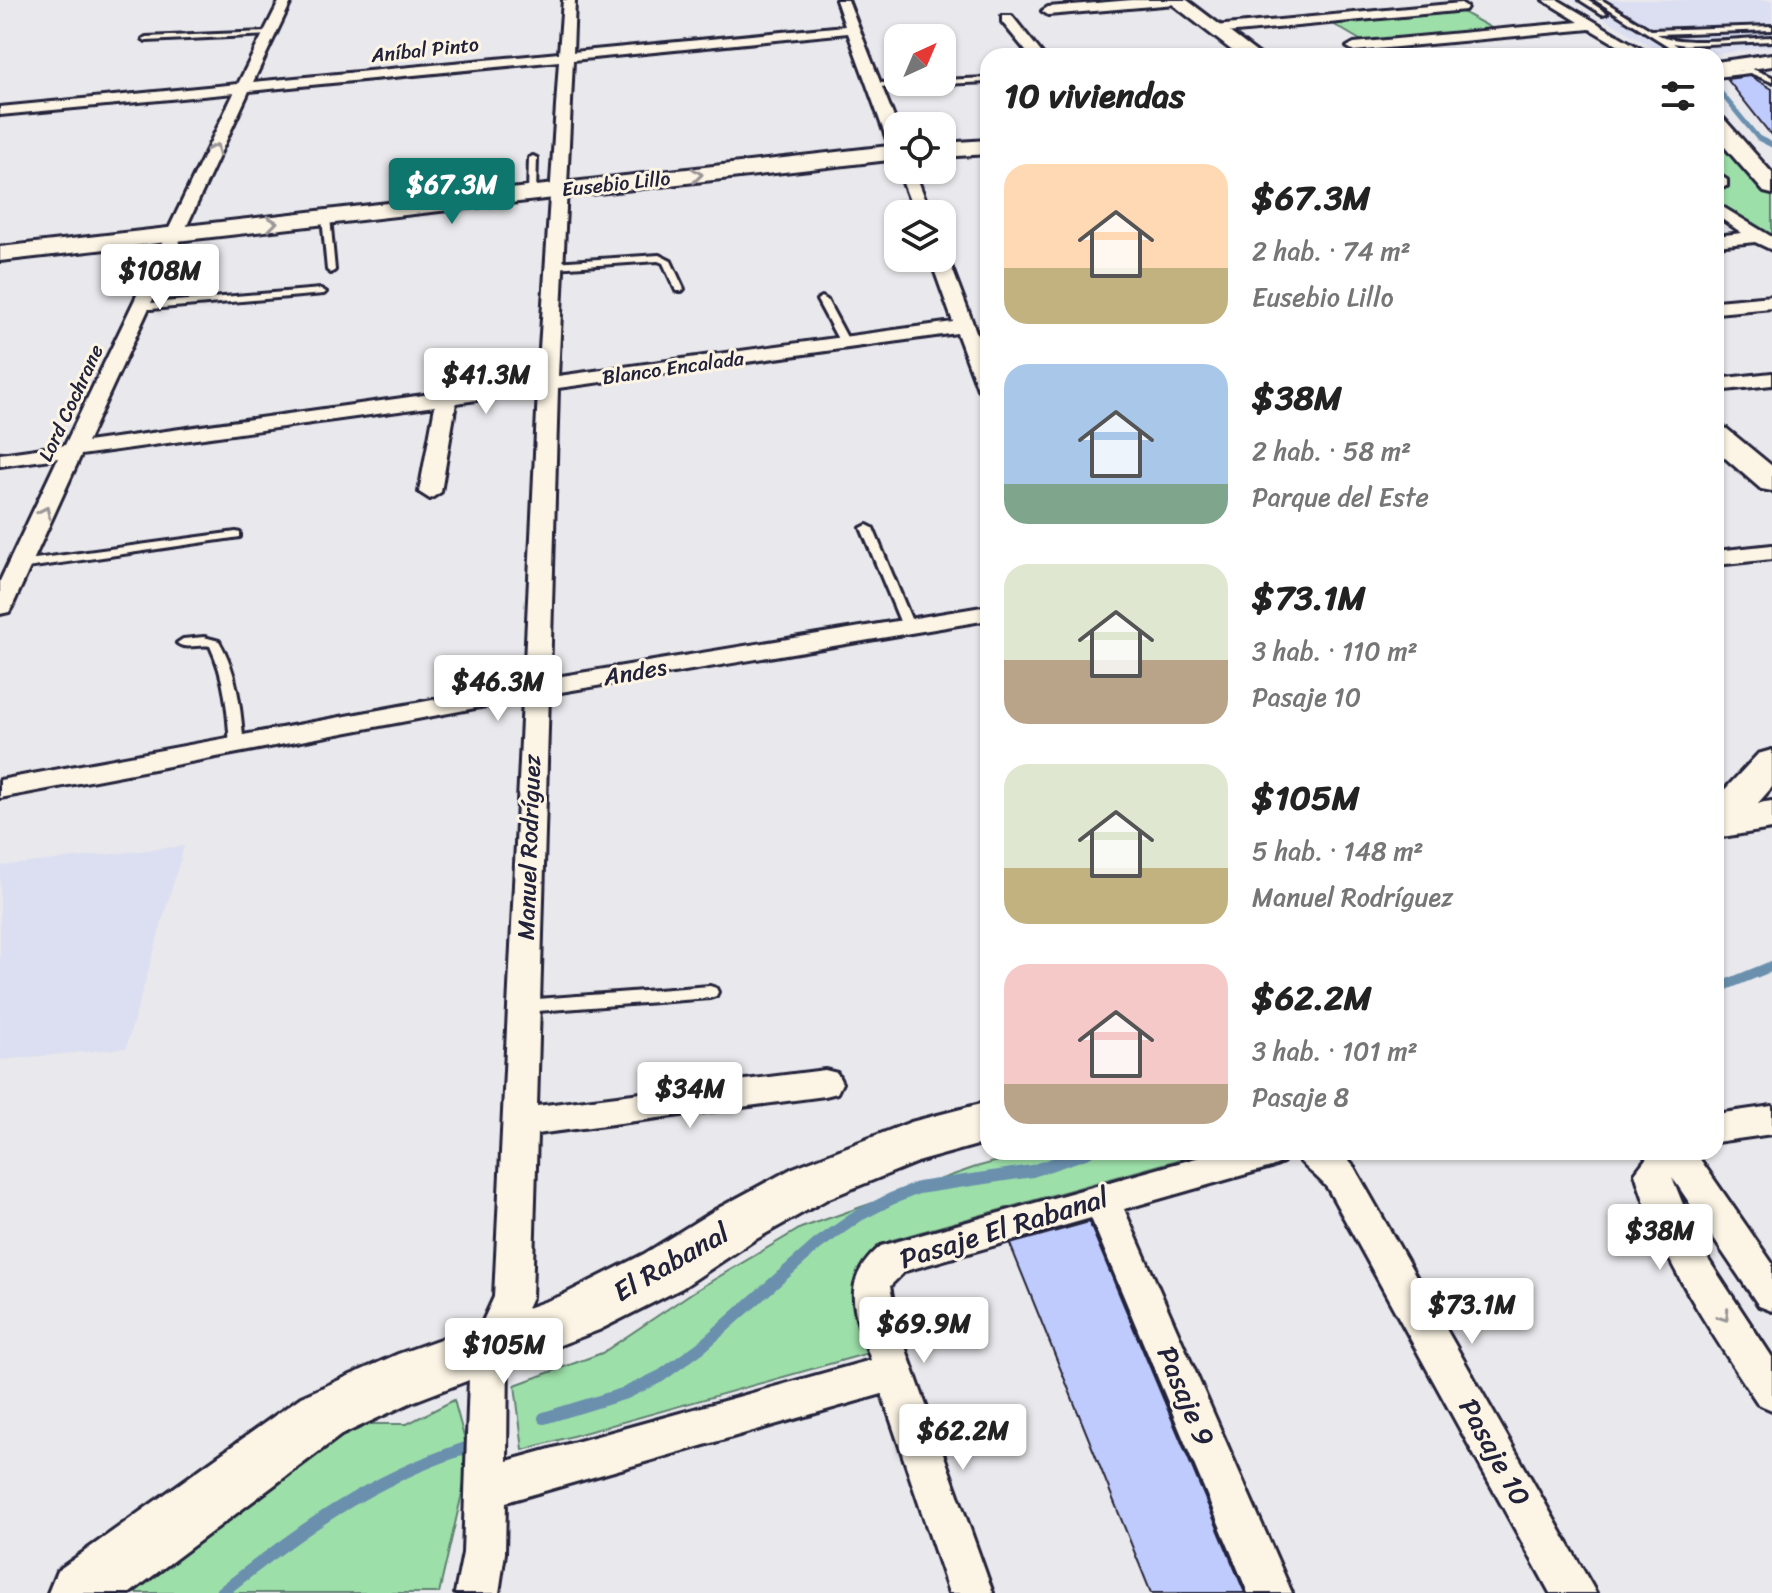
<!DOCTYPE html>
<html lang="es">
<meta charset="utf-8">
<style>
body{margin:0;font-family:Sriracha,sans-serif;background:#f6f6f6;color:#222;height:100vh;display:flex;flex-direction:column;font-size:30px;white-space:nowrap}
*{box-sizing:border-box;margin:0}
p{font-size:26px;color:#767676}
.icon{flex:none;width:44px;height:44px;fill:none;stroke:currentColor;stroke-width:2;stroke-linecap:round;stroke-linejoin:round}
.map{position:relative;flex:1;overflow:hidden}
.drawer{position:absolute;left:980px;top:48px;width:744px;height:1112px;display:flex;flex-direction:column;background:#fff;border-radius:24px;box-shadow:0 2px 6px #0004}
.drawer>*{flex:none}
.needle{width:52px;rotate:44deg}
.controls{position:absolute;left:884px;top:24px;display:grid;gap:16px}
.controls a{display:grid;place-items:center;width:72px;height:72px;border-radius:16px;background:#fff;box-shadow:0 2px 6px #0004;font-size:40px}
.price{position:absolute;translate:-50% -68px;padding:0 18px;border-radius:8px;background:#fff;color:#222;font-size:26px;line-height:52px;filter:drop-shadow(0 2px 4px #0008)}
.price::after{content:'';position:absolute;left:50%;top:48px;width:24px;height:18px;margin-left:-12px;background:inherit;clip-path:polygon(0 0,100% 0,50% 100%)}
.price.current{background:#0f766e;color:#fff}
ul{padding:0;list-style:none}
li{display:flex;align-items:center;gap:24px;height:200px;padding:0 24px}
li span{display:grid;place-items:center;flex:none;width:224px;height:160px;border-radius:24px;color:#555}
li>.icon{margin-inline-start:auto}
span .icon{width:96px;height:96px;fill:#fffc;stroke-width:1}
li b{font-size:34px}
h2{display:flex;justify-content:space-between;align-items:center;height:96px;padding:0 24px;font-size:34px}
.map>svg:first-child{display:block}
.built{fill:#dcdff1}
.green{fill:#9ddfa9;stroke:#608072;stroke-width:2}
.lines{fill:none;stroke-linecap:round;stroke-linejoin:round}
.stream-far2{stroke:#6a90ae;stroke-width:5}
.stream-far1{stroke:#6a90ae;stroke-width:10}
.stream{stroke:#6a90ae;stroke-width:12}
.building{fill:#becbfc;stroke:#22223b;stroke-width:2}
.lane-casing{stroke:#22223b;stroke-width:6}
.street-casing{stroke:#22223b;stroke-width:6}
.secondary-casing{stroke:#22223b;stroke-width:6}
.lane{fill:#fcf5e5;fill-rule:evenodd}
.street{fill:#fcf5e5;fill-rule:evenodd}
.secondary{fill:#fcf5e5;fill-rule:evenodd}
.oneway{stroke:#9a9698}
.labels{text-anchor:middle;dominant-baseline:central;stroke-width:6;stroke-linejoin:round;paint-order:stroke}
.far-street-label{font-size:20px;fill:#22223b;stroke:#fcf5e5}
.street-label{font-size:24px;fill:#22223b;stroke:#fcf5e5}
.near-street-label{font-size:28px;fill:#22223b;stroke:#fcf5e5}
</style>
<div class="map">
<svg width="1772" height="1593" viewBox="0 0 1772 1593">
<rect width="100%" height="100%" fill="#e9e8ec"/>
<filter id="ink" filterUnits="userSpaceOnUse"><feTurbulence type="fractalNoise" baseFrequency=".0125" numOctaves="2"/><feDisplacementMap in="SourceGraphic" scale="16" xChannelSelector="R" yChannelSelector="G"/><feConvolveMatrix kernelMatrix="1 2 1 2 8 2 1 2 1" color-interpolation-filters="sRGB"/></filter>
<g filter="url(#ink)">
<g class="built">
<polygon points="1573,0 1772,0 1772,46 1716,54 1666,55"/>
<polygon points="184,846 126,1048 0,1060 0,866"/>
</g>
<g class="green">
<polygon points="1462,12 1499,32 1367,44 1333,24"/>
<polygon points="1716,110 1772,174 1772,241 1716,204"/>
<polygon points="1032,1152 1206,1152 889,1241 869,1259 872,1352 523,1450 515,1385 602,1353 693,1292 801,1228 976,1167"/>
<polygon points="454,1400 470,1459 439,1593 129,1593 354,1424 407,1424"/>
</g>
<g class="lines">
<polyline class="stream-far2" points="1716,87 1758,138 1772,145"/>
<polyline class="stream-far1" points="1716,989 1772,966"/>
<g class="stream">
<polyline points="544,1418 626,1393 661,1376 701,1347 818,1244 858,1216 891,1199 918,1188 1032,1171 1088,1152"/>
<path d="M221,1593C302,1529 367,1481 466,1448"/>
</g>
</g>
<g class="building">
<polygon points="1750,76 1772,89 1772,136 1727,79"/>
<polygon points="1089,1222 1245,1593 1151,1593 1010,1244"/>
</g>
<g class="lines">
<defs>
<g id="lane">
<polygon points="1580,0 1587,0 1607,13 1602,14"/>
<path d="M1595,0H1602L1651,30L1772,26V30L1657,34C1680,47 1744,38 1772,37V41L1685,45L1673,43L1692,56H1684Z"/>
<polygon points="268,32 270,35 146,41 143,39 146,37"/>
<polygon points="1740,64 1772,77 1772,82 1750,73 1716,77 1716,73 1743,70 1737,66"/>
<polygon points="988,78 988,82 875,87 871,85 875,83 942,82 942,80"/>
<polygon points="533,156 537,158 536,193 532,195 528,193 529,158"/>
<polygon points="326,214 330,217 335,270 331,273 327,270 322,217"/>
<polygon points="659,255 671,261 684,289 682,291 676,291 663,263 658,261 554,268 550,265 554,262"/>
<polygon points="321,289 326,292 324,294 139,310 134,307 139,304"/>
<polygon points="822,297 827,300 850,343 848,345 840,343 817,300"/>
<polygon points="867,525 873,528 914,626 912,629 908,630 902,626 861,528"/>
<polygon points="236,532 240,533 240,537 20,569 14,565 20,561"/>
<path d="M204,637L219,641C238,673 241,711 244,747L242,750L237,751L230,747C228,712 225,678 210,646C199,644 185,650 177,643L183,639Z"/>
<polygon points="710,986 716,988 718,992 716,996 710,998 524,1012 518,1010 516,1006 518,1002 524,1000"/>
</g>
<g id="street">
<path d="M280,0H292L253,82L559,53L563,0H575L573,52L845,26L836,0H848L898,128V153L890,148L848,33L573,60L558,376L953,322L930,258H942V253L948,258L988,363V395L978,389L957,333L558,388L550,678L988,606V620L549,694L537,1106L825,1070L837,1073L842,1083L837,1093L825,1096L537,1134L532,1297L508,1349L507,1461L871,1360C855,1314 838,1282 881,1246L1218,1152H1288L1283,1162L1271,1167L1124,1209L1292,1593H1248L1091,1218L905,1271L890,1286L898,1327L993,1593H949L882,1394L506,1502L505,1553L499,1593H455L463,1553L470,1349L494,1297L523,699L0,798V780L524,683L538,391L456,403L441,492L430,499L419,492L435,406L81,455L12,607L9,612L0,614V581L58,458L0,466V454L65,445L234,93L0,115V107L238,84ZM559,61L538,379L87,442L249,91Z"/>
<polygon points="1132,0 1181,0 1175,4 1048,15 1042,11 1048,7"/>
<polygon points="1543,0 1558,0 1653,56 1636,56 1590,29 1354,51 1347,47 1354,43 1579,22"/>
<polygon points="1461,3 1467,7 1465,10 1215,34 1208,30 1215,26"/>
<polygon points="1002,16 1012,16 1044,56 1030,56 1002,22"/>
<polygon points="898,170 914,170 931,214 915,214"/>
<polygon points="1716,173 1727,180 1727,186 1716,187"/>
<polygon points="1716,203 1772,237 1772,250 1755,242 1716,246 1716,236 1742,233 1716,215"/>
<polygon points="1772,296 1772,308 1716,313 1716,301"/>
<polygon points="1772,373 1772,385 1716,391 1716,379"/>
<polygon points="1772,545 1772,559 1716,565 1716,551"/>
<polygon points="1772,1106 1772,1134 1716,1142 1716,1114"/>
<path d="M1294,1152H1341L1354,1167L1596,1593H1550L1328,1189C1318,1175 1301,1167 1294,1152Z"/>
<path d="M1651,1152H1695L1772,1263V1311L1759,1306L1672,1177L1700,1247L1772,1357V1410L1758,1404C1710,1330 1660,1259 1635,1173Z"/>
</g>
<g id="secondary">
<polygon points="1167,0 1187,0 1261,56 1239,56"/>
<polygon points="1772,54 1772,66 1716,74 1716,62"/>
<polygon points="1716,118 1724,119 1772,173 1772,194 1764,192 1716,137"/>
<polygon points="988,140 988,154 942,157 942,143"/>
<polygon points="898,145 898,159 0,261 0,247"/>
<polygon points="1716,426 1727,429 1772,466 1772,491 1761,489 1716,450"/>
<polygon points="1772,750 1772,787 1758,803 1772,801 1772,829 1716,838 1716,799 1758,754"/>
<polygon points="988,1102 988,1142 920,1161 829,1198 751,1242 682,1288 599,1330 412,1402 341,1435 130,1593 48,1593 57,1571 301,1397 398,1354 561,1296 644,1254 715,1210 793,1168 911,1122"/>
</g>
</defs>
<use href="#lane" class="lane-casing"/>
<use href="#street" class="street-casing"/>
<use href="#secondary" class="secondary-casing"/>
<use href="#lane" class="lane"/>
<use href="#street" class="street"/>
<use href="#secondary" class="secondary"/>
</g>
<defs><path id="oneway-chevron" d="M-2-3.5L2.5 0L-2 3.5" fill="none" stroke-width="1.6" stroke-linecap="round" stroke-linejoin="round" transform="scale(2)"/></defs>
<g class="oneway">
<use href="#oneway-chevron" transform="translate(215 149) rotate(-64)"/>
<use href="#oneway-chevron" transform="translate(697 175) rotate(-6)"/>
<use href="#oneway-chevron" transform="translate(272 223) rotate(-7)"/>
<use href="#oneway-chevron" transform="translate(45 512) rotate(-65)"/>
<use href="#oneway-chevron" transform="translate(1724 1316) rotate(57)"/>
</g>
</g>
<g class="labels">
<g class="far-street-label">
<text transform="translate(425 50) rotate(-6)">Aníbal Pinto</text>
<text transform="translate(616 184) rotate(-6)">Eusebio Lillo</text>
<text transform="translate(673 368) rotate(-8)">Blanco Encalada</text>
<text transform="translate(71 403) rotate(-65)">Lord Cochrane</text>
</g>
<g class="street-label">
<text transform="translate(635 672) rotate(-10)">Andes</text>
<text transform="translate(529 847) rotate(-88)">Manuel Rodríguez</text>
</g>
<g class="near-street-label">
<text transform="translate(1004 1228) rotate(-17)">Pasaje El Rabanal</text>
<text transform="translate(671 1262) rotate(-30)">El Rabanal</text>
<text transform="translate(1186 1396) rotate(67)">Pasaje 9</text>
<text transform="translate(1495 1452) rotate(61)">Pasaje 10</text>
</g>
</g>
</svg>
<div class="controls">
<a><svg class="needle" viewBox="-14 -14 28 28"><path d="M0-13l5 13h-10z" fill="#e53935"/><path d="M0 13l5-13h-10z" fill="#767676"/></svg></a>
<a><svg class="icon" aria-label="locate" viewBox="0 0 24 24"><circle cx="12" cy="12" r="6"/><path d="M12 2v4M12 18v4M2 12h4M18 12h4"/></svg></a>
<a><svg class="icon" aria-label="layers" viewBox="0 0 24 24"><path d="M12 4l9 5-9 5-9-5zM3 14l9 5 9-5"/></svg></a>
</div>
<b class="price current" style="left:452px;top:226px">$67.3M</b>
<b class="price" style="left:160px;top:312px">$108M</b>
<b class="price" style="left:486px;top:416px">$41.3M</b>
<b class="price" style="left:498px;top:723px">$46.3M</b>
<b class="price" style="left:690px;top:1130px">$34M</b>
<b class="price" style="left:1660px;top:1272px">$38M</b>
<b class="price" style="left:1472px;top:1346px">$73.1M</b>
<b class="price" style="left:924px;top:1365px">$69.9M</b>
<b class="price" style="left:504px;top:1386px">$105M</b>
<b class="price" style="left:963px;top:1472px">$62.2M</b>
<section class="drawer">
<h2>10 viviendas<svg class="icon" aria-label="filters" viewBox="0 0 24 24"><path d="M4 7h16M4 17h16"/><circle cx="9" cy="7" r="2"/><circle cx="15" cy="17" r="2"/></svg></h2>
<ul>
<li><span style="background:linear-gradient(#ffd9b3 65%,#c2b280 0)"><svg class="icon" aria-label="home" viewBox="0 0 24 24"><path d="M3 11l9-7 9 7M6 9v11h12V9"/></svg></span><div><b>$67.3M</b><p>2 hab. · 74 m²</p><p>Eusebio Lillo</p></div></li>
<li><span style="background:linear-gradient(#a9c7e8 75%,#7fa58c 0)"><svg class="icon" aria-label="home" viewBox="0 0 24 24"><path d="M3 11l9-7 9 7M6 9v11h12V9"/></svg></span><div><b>$38M</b><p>2 hab. · 58 m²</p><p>Parque del Este</p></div></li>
<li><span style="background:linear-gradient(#dfe7d0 60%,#b9a48a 0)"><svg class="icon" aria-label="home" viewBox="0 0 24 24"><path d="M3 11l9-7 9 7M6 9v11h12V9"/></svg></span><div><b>$73.1M</b><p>3 hab. · 110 m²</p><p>Pasaje 10</p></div></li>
<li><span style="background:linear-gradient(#dfe7d0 65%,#c2b280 0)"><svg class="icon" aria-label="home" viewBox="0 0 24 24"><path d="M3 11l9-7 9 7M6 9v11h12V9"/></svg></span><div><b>$105M</b><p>5 hab. · 148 m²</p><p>Manuel Rodríguez</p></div></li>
<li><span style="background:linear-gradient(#f6c9c9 75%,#b9a48a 0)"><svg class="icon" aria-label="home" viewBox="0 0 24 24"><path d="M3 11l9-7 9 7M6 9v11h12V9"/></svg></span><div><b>$62.2M</b><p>3 hab. · 101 m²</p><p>Pasaje 8</p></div></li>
</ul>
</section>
</div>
